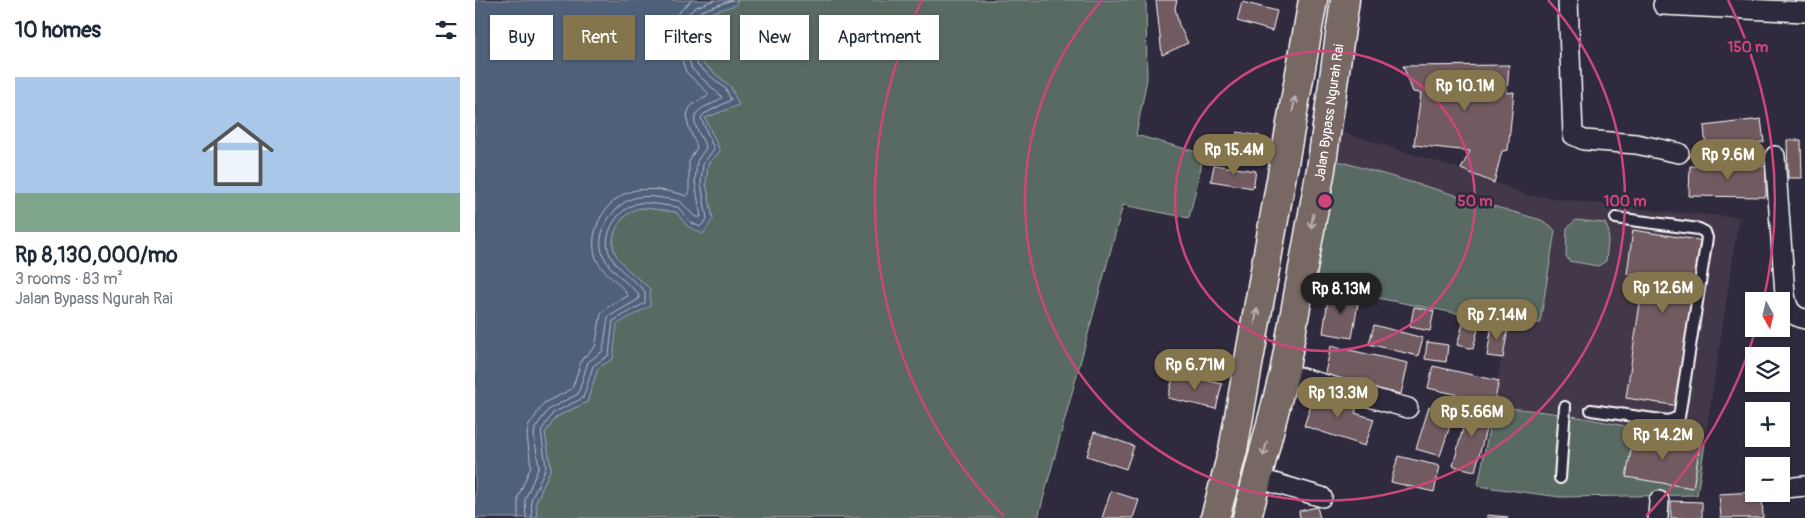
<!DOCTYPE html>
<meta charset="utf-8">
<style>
body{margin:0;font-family:Pangolin,sans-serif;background:#f6f6f7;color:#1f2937;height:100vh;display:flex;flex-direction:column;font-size:19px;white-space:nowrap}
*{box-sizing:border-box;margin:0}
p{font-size:16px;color:#747a83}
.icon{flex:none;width:28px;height:28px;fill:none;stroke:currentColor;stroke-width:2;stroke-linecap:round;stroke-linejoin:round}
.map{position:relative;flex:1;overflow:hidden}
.side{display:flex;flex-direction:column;background:#fff;width:475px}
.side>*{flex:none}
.hud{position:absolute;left:15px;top:15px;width:475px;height:45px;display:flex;gap:10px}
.needle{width:32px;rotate:172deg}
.controls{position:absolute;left:1270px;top:292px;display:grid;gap:10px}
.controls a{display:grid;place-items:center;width:45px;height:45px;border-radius:0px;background:#fff;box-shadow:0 1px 4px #0004;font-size:25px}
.price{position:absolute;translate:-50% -42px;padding:0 11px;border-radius:18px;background:#84754c;color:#fff;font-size:16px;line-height:32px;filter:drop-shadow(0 1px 2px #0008)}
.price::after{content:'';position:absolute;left:50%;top:30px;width:15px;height:11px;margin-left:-8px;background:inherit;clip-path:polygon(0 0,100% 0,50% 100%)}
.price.current{background:#222;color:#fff}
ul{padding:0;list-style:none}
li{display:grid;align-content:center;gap:10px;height:265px;padding:0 15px}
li+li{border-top:1px solid #e0e1e3}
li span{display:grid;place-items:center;height:155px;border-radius:0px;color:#555}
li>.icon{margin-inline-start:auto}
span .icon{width:90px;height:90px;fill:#fffc;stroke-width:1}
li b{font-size:21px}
h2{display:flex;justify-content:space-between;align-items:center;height:60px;padding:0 15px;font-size:21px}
.tag{padding:0 18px;border-radius:0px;background:#fff;box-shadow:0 1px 4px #0004;font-size:18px;line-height:45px}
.tag.current{background:#84754c;color:#fff}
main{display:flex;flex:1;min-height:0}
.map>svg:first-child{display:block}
.built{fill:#433848}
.green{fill:#586a62;stroke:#acb4b0}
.water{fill:#4f607a;stroke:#95a0af}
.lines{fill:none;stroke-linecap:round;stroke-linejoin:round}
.shore{stroke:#b9bfca;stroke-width:1}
.building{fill:#715a60;stroke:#fff}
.lane-casing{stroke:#fff;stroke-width:14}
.street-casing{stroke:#fff;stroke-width:22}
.highway-casing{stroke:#fff;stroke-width:31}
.lane{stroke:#2f2a3d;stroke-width:10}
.street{stroke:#2f2a3d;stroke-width:19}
.highway{stroke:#776864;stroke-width:28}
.oneway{stroke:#bbb4b2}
.ring{fill:none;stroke:#ce467c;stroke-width:2.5}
.labels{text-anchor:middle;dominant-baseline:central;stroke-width:5;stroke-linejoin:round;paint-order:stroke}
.street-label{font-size:14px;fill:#fff;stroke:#2f2a3d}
.centre{fill:#ce467c;stroke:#2f2a3d;stroke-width:2.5}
.ring-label{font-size:15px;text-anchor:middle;font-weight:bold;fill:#ce467c;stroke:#2f2a3d;stroke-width:5;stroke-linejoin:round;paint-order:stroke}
</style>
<main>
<section class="side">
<h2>10 homes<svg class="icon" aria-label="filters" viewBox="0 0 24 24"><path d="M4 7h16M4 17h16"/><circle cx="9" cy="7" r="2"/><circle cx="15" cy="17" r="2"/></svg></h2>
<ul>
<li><span style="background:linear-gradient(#a9c7e8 75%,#7fa58c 0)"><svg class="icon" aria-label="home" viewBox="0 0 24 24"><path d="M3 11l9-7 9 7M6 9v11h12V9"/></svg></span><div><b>Rp 8,130,000/mo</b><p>3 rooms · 83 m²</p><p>Jalan Bypass Ngurah Rai</p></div></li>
</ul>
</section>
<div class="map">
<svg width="1330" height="518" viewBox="0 0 1330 518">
<rect width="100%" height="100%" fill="#2f2a3d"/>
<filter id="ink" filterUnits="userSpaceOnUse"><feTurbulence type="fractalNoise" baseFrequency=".02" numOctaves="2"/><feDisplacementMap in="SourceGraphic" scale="10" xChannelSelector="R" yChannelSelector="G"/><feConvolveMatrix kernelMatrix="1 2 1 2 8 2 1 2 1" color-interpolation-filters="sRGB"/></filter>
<g filter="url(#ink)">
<polygon class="built" points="856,129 986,169 1052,195 1192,212 1264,217 1222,495 1085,497 1003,486 1033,323 839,286"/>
<g class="green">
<path d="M262,0H671L672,79L661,135L729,154L714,218L648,205L563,518H62L61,502L76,468L70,433L81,417L112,402L123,368L138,358L141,324L175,289C163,278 146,267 140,253C132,236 148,210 166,208C177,208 190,211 201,212L212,226L238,219L231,183L233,164L245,151L230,118L263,105L255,86L227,63L215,27L228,15L260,5Z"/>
<polygon points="853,158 1066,220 1076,226 1080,231 1065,323 1033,323 839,286"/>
<polygon points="1101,220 1130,223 1134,232 1131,261 1123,266 1094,261 1091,255 1092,228"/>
<path d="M1018,407C1090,411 1160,428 1230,444L1222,495L1085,497L1003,486Z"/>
</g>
<path class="water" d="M0,0H262L261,5L228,15L215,27L227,63L255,86L264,105L230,118L245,151L233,164L231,183L238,219L228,234L212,226L201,212C190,211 177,208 166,208C148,210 132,236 140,253C147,267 163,278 175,289V306L142,324L138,359L123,368L112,402L81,417L70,433L76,468L61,502L62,518H0Z"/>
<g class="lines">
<g class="shore">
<path d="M43,518V497L56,466L52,436L53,427L69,403L97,389L107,359L120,347L126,314L131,308L153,296C146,282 127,274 121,258C111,231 133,194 162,190C176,188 199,191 211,196L214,194V162L222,147C217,133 203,114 221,102C225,99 231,99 234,94L211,72L197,30L200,16L217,0"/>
<path d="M51,518L50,499L64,467L59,435L60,428L74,409L103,394L113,362L128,351L133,317L164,299L163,293C151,282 137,272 129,257C117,235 139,201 163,197C175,195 193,199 205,201L220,217H226L220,182L222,161L231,148C224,130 208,115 234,105C239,103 244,101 247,97L217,69L204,28L207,19L221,7L240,0"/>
<path d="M57,518L56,500L71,467L66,431L78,413L108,398L118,366L134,355L138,321L170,303V291C158,280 142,269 135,255C125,235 144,207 164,203C175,202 191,206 203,207L215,222L225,227L232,219L226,183L228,164L239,149L226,118L229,114L256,100L251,89L222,65L210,26L226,11L257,0"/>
</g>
</g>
<g class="building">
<polygon points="681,0 702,0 700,8 704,25 713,43 687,55"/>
<polygon points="767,2 802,11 797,31 762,21"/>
<polygon points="1034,65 1032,93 1039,92 1033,150 1027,151 1019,183 986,169 995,151 939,145 946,93 938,92 928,66"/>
<polygon points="1286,119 1289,142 1231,148 1229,126"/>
<polygon points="762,132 785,136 782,157 758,153"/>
<polygon points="1312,140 1326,140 1327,178 1313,178"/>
<polygon points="739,165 781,171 778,188 736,181"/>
<polygon points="1215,166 1291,166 1291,197 1214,196"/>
<polygon points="1158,230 1229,241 1204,406 1151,398 1169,276 1152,274"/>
<polygon points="854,292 884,297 877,338 848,333"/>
<polygon points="939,307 959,311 955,331 935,327"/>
<polygon points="990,317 1005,321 998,349 982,345"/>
<polygon points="1017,324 1033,327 1028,358 1012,356"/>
<polygon points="899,325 948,338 943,356 894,344"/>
<polygon points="952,342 973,345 971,362 950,359"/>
<polygon points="856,346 933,363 926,394 849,377"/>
<polygon points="958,366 1024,381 1019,403 953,388"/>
<polygon points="699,373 747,384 741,409 693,398"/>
<polygon points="841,390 883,404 880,413 899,419 890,446 829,426"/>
<polygon points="994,405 1016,410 1000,471 978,466"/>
<polygon points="954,407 979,414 965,456 941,449"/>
<polygon points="619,432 659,446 651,469 612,456"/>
<polygon points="1159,434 1225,445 1218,488 1151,477"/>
<polygon points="923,456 965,466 959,492 916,482"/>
<polygon points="636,491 664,500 658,518 627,518"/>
<polygon points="1279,492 1287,494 1288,518 1246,518 1244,494"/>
<polygon points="1196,501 1227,502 1227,518 1196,518"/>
<polygon points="842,507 845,518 825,518 824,511"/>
<polygon points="1012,515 1033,517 1033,518 1012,518"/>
</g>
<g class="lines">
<defs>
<g id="lane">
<polyline points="1116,410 1193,421 1204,417 1232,238 1230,232 1224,229 1141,218"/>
<polyline points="1085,478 1090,407"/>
</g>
<g id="street">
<polyline points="1093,0 1098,135 1109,140 1161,144 1204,153"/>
<polyline points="1188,5 1330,12"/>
<path d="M1300,156L1310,294C1312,307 1315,316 1330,319"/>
<polyline points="809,373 933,408"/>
<polyline points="782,478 847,497"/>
<polyline points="1310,488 1330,486"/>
<polyline points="1183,518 1184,501"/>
</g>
<g id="highway">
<polyline points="740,518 758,450 838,0"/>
<path id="s1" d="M772,518L809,373L846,169L870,0"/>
</g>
</defs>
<use href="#lane" class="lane-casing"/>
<use href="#street" class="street-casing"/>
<use href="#highway" class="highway-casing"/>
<use href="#lane" class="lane"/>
<use href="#street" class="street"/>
<use href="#highway" class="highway"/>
</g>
<defs><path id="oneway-shaft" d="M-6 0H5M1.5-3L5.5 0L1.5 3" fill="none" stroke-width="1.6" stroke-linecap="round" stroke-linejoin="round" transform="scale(1.25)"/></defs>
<g class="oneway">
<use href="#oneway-shaft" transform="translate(819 104) rotate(-80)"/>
<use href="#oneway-shaft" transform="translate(837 221) rotate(100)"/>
<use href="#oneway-shaft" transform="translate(781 316) rotate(-80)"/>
<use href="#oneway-shaft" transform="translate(790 449) rotate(104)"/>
</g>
</g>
<g class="ring">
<circle cx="850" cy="201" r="150"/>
<path d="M1073 0A300 300 0 1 1 627 0"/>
<path d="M1281 329A450 450 0 0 1 1171 516M529 516A450 450 0 0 1 447 0M1253 0A450 450 0 0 1 1289 298"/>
</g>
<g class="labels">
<g class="street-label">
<text stroke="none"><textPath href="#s1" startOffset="414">Jalan Bypass Ngurah Rai</textPath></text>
</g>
</g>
<circle cx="850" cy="201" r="8" class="centre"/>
<g class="ring-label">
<text x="1273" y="52">150 m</text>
<text x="1000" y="206">50 m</text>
<text x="1150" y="206">100 m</text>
</g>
</svg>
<div class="controls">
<a><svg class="needle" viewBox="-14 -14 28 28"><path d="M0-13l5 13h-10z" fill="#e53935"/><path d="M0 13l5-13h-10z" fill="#747a83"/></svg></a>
<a><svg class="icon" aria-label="layers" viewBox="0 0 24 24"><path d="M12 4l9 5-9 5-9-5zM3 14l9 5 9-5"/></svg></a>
<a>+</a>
<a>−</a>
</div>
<b class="price" style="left:990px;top:112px">Rp 10.1M</b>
<b class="price" style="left:759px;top:176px">Rp 15.4M</b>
<b class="price" style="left:1253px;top:181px">Rp 9.6M</b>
<b class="price" style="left:1188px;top:314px">Rp 12.6M</b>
<b class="price current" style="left:866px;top:315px">Rp 8.13M</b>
<b class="price" style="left:1022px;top:341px">Rp 7.14M</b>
<b class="price" style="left:720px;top:391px">Rp 6.71M</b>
<b class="price" style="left:863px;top:419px">Rp 13.3M</b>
<b class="price" style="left:997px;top:438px">Rp 5.66M</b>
<b class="price" style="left:1188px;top:461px">Rp 14.2M</b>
<div class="hud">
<a class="tag">Buy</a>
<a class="tag current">Rent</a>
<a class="tag">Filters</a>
<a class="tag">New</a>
<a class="tag">Apartment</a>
</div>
</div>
</main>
